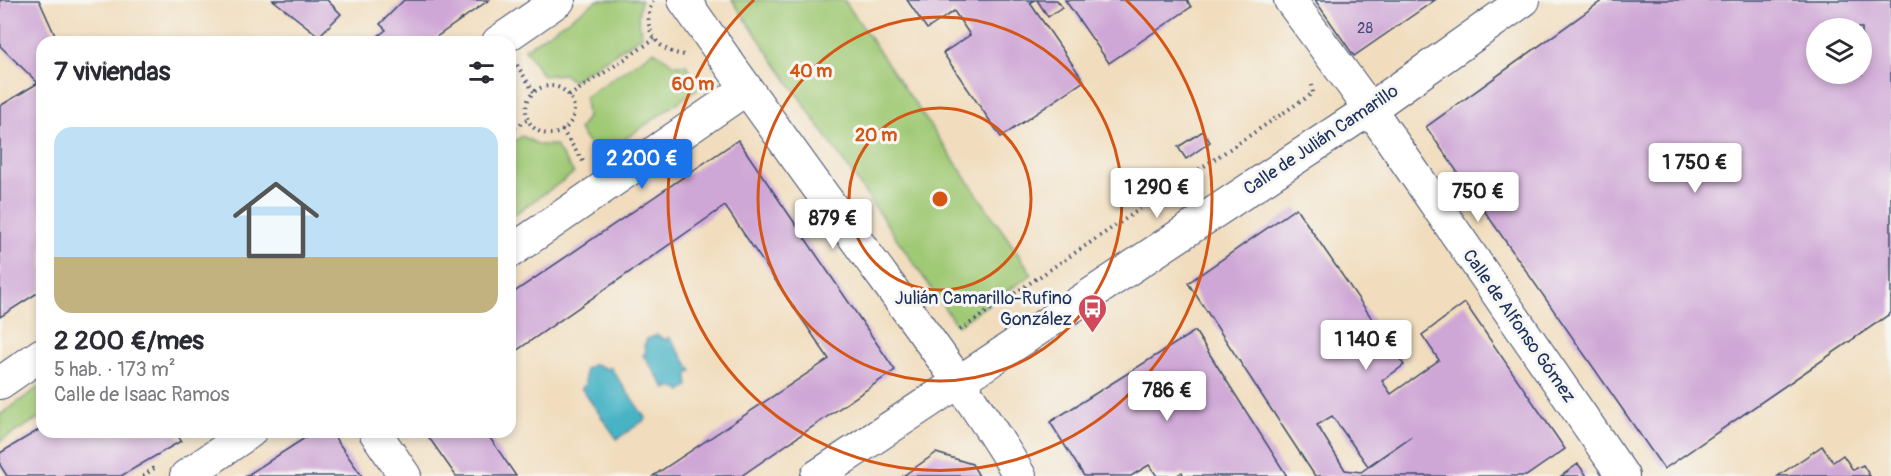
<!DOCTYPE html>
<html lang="es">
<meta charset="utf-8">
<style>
body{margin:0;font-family:Pangolin,sans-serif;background:#f7f7f7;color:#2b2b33;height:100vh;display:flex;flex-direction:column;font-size:22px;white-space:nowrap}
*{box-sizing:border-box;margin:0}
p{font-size:20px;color:#7c7c81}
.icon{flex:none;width:33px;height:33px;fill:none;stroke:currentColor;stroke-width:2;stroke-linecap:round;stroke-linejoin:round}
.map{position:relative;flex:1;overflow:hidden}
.drawer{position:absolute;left:36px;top:36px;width:480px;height:402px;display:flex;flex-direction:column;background:#fff;border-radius:18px;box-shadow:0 3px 9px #0003}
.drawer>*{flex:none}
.buttons{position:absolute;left:1806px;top:18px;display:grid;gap:12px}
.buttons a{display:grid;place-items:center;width:66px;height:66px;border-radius:50%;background:#fff;box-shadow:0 3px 9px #0003;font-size:30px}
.price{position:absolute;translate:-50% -51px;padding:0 14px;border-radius:6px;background:#fff;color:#222;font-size:20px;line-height:39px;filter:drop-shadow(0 2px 3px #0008)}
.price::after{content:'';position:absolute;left:50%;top:36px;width:18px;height:14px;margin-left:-9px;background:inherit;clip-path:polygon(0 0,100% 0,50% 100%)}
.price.current{background:#1a73e8;color:#fff}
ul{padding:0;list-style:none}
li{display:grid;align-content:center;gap:12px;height:318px;padding:0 18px}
li span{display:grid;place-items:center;height:186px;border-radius:18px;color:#555}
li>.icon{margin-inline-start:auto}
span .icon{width:108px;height:108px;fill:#fffc;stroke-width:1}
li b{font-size:26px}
h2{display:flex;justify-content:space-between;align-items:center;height:72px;padding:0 18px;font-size:26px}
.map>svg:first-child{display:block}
.green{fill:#a0c974;stroke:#5e7c69;stroke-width:1.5}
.water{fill:#47b3c5;stroke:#317192;stroke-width:1.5}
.building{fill:#cfa7d6;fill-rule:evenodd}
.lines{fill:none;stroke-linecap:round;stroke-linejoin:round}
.minor-casing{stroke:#3b496c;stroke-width:34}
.path{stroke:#3b496c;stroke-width:4;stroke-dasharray:1.5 4.5;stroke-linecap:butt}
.minor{stroke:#fff;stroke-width:32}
.ring{fill:none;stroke:#d45514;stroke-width:3}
.labels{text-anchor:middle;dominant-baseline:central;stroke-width:6;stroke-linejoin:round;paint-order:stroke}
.number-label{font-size:15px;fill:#484d7c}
.street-label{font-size:18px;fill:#1b2f5e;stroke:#f6f6f2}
.poi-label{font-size:18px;fill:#1b2f5e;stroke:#f6f6f2;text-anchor:end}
.centre{fill:#d45514;stroke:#f6f6f2;stroke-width:3}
.ring-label{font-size:18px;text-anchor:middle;font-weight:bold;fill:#d45514;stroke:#f6f6f2;stroke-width:6;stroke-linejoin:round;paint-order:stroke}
</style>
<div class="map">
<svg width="1891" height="476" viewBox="0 0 1891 476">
<rect width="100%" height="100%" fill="#f6f6f2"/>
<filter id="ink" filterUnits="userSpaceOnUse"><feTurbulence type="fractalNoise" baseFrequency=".0167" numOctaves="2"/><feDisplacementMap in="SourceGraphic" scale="12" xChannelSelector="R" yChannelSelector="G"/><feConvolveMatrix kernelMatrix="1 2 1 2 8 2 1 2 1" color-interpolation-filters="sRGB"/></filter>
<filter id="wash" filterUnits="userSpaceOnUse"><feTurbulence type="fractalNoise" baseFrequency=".008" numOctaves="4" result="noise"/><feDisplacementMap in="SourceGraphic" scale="24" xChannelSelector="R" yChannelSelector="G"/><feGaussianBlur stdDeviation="1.35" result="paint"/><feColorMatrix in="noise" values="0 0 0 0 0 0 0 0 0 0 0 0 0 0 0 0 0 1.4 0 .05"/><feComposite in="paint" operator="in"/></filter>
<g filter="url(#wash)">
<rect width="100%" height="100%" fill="#f1ddbd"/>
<g class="green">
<polygon points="598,0 641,0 638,17 642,36 572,81 564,74 543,76 525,49"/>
<polygon points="732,0 844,0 1032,274 957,326"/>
<polygon points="654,51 675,65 686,65 701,86 598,158 579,130 587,117 585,97"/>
<polygon points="522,136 539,145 555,145 574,173 510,217 510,144"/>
<polygon points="42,385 42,423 39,418 0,441 0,415"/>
</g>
<g class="water">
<polygon points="657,335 665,340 669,337 692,371 688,374 688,386 682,391 670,387 666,389 643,355 646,352 644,346 647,339"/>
<polygon points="595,364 607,369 610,367 646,419 617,439 581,388 585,385 585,369"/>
</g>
<g id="blocks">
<g class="building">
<polygon points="0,0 39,0 58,42 42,42 42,290 0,317 0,106 38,83 0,46"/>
<polygon points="273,0 327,0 341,14 319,36"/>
<polygon points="404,0 489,0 429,42 370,42 386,30 380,24"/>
<polygon points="907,0 1035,0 1030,3 1084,81 1001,137 943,53 970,35 954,11 927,29"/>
<polygon points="1037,0 1057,0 1062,7 1048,17"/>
<polygon points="1065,0 1187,0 1191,7 1109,63"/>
<polygon points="1315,0 1435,0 1354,56"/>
<path d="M1603,0H1891V313L1664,469L1426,127ZM1816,28H1862V74H1816Z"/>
<polygon points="1203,131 1210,142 1186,159 1178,147"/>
<polygon points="738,140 895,370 741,476 653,476 829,359 725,206 510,355 510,295"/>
<path d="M1296,208L1404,365L1382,381L1391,394L1439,360L1422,335L1465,303L1565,449L1526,476H1315L1188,283ZM1332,416L1368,466L1412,436L1361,472L1345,470L1317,425Z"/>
<polygon points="1195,331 1287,476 1184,476 1182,472 1176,476 1157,476 1149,465 1131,476 1084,476 1050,422"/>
<polygon points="42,428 42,432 176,432 181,441 121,476 7,476 0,465 0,453"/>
<polygon points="314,432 331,432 362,476 246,476"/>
<polygon points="425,432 486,432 516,476 456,476"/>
<polygon points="1822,446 1833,462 1843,455 1853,470 1863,465 1870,476 1778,476"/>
<polygon points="936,453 972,464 979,476 903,476"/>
<polygon points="1578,464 1587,476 1561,476"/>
</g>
</g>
</g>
<g filter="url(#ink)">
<use href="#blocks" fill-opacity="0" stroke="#3b496c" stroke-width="1.5"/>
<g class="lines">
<defs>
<g id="minor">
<path d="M684,0C745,87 807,173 870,259C922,330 975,401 1020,476"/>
<polyline points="1290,0 1370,109 1623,476"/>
<polyline points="498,42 559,0"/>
<polyline points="510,252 746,89"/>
<polyline points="0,383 42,354"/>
<polyline points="375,432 405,476"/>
<polyline points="186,476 250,432"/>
<polyline points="817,476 1370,109 1524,0"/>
</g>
</defs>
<use href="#minor" class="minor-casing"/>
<g class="path">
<path d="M653,1C640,28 657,52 685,55"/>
<polyline points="517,65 534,92"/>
<circle cx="550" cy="110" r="24"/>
<polyline points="569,96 655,39"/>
<polyline points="562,130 585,164"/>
<polyline points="510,131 528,119"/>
<polyline points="960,330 1313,93 1312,85"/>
<polyline points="143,476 157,466"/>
</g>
<use href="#minor" class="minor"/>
</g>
</g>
<g class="ring">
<circle cx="940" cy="199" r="91"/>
<circle cx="940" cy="199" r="182"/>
<path d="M1126 0A272 272 0 1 1 754 0"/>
</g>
<defs>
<symbol id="bus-pin" viewBox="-11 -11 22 30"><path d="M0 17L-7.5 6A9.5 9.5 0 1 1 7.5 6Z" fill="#d1495b" stroke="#f6f6f2"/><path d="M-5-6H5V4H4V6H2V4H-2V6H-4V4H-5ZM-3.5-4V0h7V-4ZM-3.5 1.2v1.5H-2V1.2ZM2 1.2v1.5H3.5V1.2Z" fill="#fff"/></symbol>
</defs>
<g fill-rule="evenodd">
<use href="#bus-pin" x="1076" y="292" width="33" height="45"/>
</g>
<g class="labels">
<g class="number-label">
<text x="1365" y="28">28</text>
</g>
<g class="street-label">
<text transform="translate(1321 140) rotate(-34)">Calle de Julián Camarillo</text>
<text transform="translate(1519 326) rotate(55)">Calle de Alfonso Gómez</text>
</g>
<g class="poi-label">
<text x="1072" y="298">Julián Camarillo-Rufino<tspan x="1072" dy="21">González</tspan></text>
</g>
</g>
<circle cx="940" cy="199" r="9" class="centre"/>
<g class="ring-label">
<text x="811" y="77">40 m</text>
<text x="693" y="90">60 m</text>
<text x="876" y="141">20 m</text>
</g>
</svg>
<div class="buttons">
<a><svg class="icon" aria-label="layers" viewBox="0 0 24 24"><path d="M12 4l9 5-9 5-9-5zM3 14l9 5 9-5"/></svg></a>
</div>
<b class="price current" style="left:642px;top:190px">2 200 €</b>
<b class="price" style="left:1695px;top:194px">1 750 €</b>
<b class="price" style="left:1157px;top:219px">1 290 €</b>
<b class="price" style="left:1478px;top:223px">750 €</b>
<b class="price" style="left:833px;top:250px">879 €</b>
<b class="price" style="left:1366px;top:371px">1 140 €</b>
<b class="price" style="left:1167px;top:422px">786 €</b>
<section class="drawer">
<h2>7 viviendas<svg class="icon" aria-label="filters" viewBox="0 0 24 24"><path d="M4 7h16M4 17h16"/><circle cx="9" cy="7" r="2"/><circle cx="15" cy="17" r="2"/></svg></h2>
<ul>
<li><span style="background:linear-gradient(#bfe0f5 70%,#c2b280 0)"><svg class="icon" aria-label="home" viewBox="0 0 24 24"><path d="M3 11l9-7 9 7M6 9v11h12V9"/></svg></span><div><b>2 200 €/mes</b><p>5 hab. · 173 m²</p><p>Calle de Isaac Ramos</p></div></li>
</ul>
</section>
</div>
